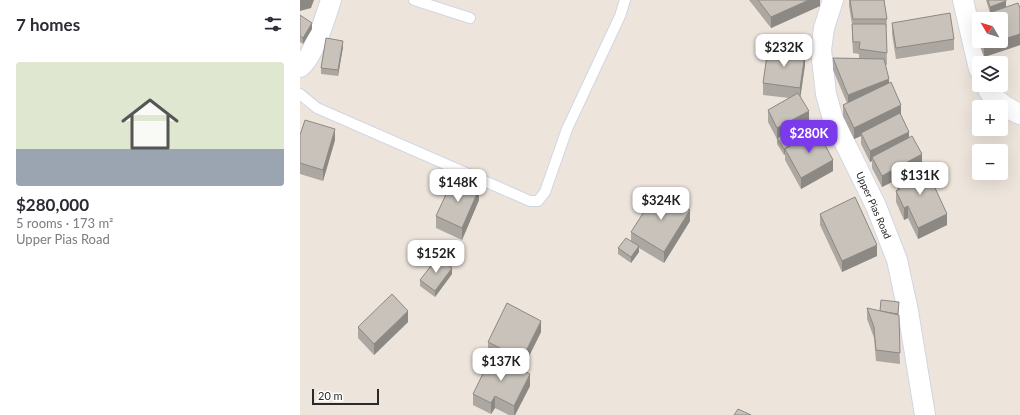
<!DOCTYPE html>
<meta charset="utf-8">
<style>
body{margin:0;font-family:Lato,sans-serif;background:#f2f2f3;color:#2b2b33;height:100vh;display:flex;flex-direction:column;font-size:15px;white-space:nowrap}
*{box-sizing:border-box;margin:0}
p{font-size:13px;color:#7c7c81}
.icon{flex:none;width:22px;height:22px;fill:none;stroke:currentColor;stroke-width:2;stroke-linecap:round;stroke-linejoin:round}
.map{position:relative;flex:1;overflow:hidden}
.sheet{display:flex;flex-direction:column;background:#fff;width:300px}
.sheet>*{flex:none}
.needle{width:26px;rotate:308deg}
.buttons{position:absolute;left:672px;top:12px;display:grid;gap:8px}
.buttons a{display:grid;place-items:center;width:36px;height:36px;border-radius:4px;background:#fff;box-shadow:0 4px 16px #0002;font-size:20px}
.scale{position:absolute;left:12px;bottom:10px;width:67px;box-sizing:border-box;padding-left:4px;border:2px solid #2a2a2a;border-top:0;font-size:11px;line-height:14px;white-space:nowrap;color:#2a2a2a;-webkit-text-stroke:3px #fff;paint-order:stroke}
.price{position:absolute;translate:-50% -34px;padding:0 9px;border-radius:8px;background:#fff;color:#222;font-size:13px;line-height:26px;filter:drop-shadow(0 1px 2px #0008)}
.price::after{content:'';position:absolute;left:50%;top:24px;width:12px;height:9px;margin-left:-6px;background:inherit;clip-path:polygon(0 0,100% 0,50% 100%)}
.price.current{background:#7c3aed;color:#fff}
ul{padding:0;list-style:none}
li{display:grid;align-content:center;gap:8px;height:212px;padding:0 16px}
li+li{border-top:1px solid #e1e1e2}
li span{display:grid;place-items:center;height:124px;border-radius:4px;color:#555}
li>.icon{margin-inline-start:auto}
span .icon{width:72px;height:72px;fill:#fffc;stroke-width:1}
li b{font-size:17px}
h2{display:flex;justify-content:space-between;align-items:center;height:48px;padding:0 16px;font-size:17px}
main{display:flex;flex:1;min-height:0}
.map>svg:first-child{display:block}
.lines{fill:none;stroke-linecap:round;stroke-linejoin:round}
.service-casing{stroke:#d1d5e4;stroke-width:12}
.minor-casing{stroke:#d1d5e4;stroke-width:22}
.service{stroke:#fff;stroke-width:10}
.minor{stroke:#fff;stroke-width:20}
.wall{fill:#aca7a1;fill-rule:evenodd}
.shaded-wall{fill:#8c8883}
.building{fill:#c8c2bb;stroke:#8c8883}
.labels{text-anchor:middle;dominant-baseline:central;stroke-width:3.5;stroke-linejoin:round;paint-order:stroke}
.street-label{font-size:10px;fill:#2a2a2a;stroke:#fff}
</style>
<main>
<section class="sheet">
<h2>7 homes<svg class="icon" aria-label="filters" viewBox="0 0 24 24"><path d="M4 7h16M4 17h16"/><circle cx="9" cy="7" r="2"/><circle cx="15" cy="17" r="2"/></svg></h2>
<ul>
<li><span style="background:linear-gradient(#dfe7d0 70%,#9aa5b1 0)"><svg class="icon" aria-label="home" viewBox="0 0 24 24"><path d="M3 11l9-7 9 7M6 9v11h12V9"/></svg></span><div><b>$280,000</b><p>5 rooms · 173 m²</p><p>Upper Pias Road</p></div></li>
</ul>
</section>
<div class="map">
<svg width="720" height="415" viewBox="0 0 720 415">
<rect width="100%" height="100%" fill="#ede5dc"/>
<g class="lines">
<defs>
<g id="service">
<polyline points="114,0 170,18"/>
<polyline points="0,94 17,108 230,201 238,201 245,192 267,129 320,16 325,0"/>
</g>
<g id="minor">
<polyline points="533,0 524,28 521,50 526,94 533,119 576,206 597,260 608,311 625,415"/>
<polyline points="663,0 679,69"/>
<path d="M0,67C13,58 26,16 31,0"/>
<path d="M686,85C692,100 706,108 720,114"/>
</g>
</defs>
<use href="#service" class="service-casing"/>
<use href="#minor" class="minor-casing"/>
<use href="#service" class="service"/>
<use href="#minor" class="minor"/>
</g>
<g class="wall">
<polygon points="449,0 520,0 520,6 471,28"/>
<polygon points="549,0 584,0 587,19 586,30 587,65 585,64 589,83 609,137 622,165 647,225 618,239 608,218 604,220 596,202 596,191 597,190 598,179 582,187 572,168 572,161 570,162 561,144 561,136 554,139 543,116 543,105 547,103 533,70 533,58 559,58 559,54 553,53 552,36 552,24 549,6"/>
<path d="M686,0H706V7L720,8V45L684,57L674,30V18L702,9L690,13ZM679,19L701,41H679Z"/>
<polygon points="0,15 12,29 3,44 0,42"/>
<polygon points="592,23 654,39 654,50 596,59 592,34"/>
<polygon points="43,47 38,76 21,74 21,68"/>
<polygon points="505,65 500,96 509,120 533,171 501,189 485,160 485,154 484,155 477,144 477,139 468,122 468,110 489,98 463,95 463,83"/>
<polygon points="0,135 35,140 23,181 0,174"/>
<polygon points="179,200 162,240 136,228 136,216"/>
<polygon points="520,214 577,256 542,272 520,225"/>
<polygon points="390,221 364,263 339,248 339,252 331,263 318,254 318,248 331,241 331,232"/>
<polygon points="152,274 135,297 120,286 120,280"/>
<polygon points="567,308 580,311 599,308 598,314 600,364 576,361 574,338 567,319"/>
<polygon points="108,322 74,355 58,338 58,327"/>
<polygon points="241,332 222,370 188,353 188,342"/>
<polygon points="230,386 215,415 209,415 195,408 191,414 173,405 173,394"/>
</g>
<g class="shaded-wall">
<polygon points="0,0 14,0 11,8 0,11"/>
<polygon points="509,0 520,0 520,6 471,28 471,17"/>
<polygon points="706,1 706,7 690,13 690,7"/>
<polygon points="12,23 12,29 3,44 3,38"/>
<polygon points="720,34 720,45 684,57 684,45 698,41 701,41 701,40"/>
<polygon points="43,41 43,47 38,76 38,70"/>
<polygon points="505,54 505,65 500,100 500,88"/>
<polygon points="589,79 589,90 548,106 548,95"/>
<polygon points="601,105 601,117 561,133 561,136 554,139 554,128"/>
<polygon points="509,111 509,122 477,138 477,139 477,128"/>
<polygon points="35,129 35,140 23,181 23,170"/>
<polygon points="516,131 485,149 485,154 484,155 484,149"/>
<polygon points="609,132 609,143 572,157 572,161 570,162 570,151"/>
<polygon points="622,154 622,166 598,176 598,179 582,187 582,176"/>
<polygon points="533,160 533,171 501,189 501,178"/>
<polygon points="179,189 179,200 162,240 162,228"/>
<polygon points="608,206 608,218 604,220 604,208"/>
<polygon points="390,210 390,221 364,263 364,252"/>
<polygon points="647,214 647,225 618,239 618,228"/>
<polygon points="577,245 577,256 542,272 542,261"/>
<polygon points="339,246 339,252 331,263 331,257"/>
<polygon points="152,268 152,274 135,297 135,291"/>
<polygon points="108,311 108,322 74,355 74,344"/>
<polygon points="241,321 241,332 222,370 222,359"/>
<polygon points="230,374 230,386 215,415 214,415 214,406"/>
<polygon points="195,396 195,408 191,414 191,403"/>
</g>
<g class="building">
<polygon points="458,0 509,0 471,17"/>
<polygon points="550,0 584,0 587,19 553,19"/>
<polygon points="688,0 706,0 706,1 690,7"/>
<polygon points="718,3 720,8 720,34 701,40 701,19 679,19 679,32 674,18"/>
<polygon points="650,13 654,39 596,48 592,23"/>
<polygon points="0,15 12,23 3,38 0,36"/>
<polygon points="552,24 586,24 587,53 559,49 560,42 553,42"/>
<polygon points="26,38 43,41 38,70 21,68"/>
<polygon points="682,41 698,41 684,45"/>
<polygon points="468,49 505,54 500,88 463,83"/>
<polygon points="533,58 584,59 589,79 548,95"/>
<polygon points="591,82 601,105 554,128 543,105"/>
<polygon points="498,93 509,111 477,128 468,110"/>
<polygon points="600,113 609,132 570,151 561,133"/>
<polygon points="5,120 35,129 23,170 0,163 0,135"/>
<polygon points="510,120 516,131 484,149 477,138"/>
<polygon points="517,130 533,160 501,178 485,149"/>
<polygon points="612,136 622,154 582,176 572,157"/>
<polygon points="624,164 647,214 618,228 608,206 604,208 596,191 600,189 597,184 601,182 598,176"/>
<polygon points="154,177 179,189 162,228 136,216"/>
<polygon points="358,190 390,210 364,252 331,232"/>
<polygon points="555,197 577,245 542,261 520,214"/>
<polygon points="326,238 339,246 331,257 318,248"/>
<polygon points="138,257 152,268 135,291 120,280"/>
<polygon points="92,294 108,311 74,344 58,327"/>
<polygon points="581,300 599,302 598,314 580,311"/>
<polygon points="207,303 241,321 222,359 188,342"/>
<polygon points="567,308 599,315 600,353 576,350 574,327"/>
<polygon points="192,355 230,374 214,406 195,396 191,403 173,394"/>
<polygon points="438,409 451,415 434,415"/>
</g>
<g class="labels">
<g class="street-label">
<text transform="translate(574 205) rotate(66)">Upper Pias Road</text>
</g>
</g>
</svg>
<div class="buttons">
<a><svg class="needle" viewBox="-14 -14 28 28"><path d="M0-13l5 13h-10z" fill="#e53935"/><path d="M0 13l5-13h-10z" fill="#7c7c81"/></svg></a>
<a><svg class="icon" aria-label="layers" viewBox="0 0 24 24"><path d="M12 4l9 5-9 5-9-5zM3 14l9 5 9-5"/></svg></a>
<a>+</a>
<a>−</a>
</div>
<div class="scale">20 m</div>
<b class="price" style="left:484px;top:68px">$232K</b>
<b class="price current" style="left:509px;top:154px">$280K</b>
<b class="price" style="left:620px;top:196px">$131K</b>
<b class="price" style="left:158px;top:203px">$148K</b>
<b class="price" style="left:361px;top:221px">$324K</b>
<b class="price" style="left:136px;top:274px">$152K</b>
<b class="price" style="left:201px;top:382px">$137K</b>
</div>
</main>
